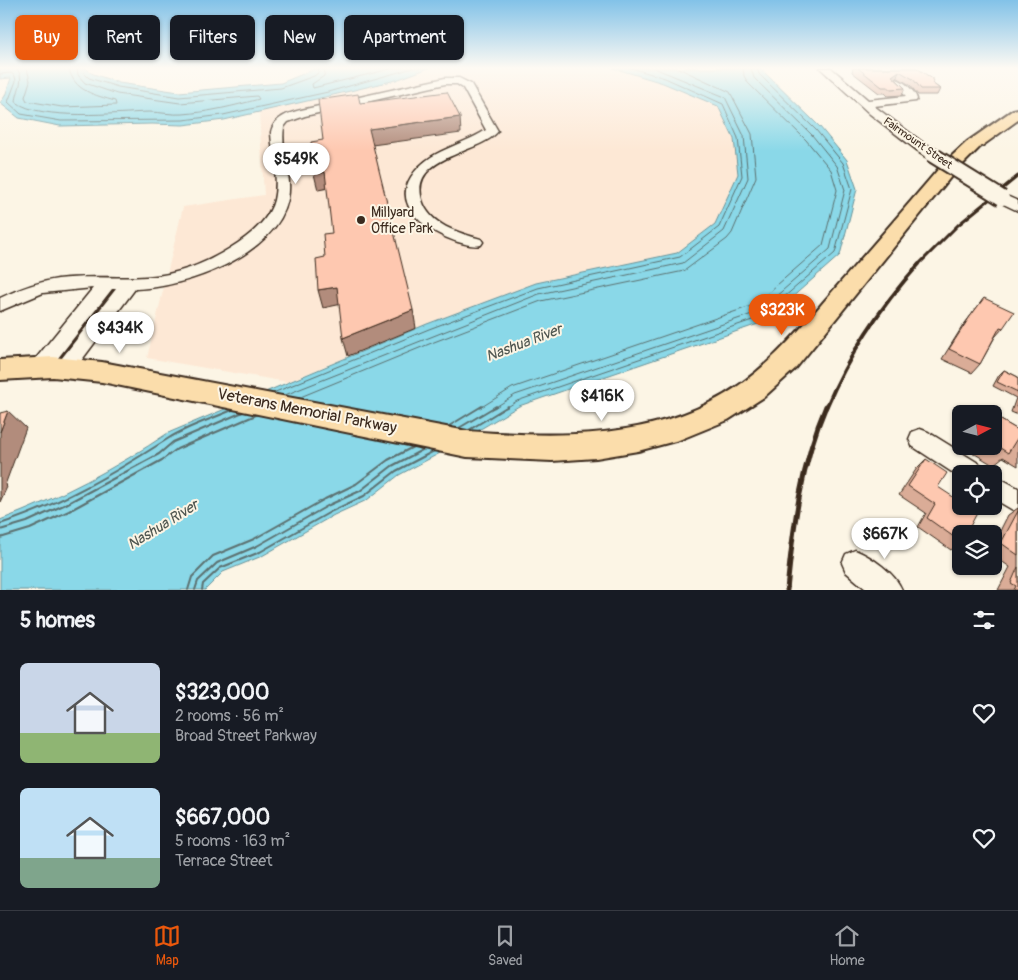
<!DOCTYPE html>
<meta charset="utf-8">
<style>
body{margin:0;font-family:Pangolin,sans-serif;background:#20242c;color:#f1f3f6;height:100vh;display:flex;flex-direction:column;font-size:19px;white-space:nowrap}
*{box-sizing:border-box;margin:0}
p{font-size:16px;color:#9ea1a6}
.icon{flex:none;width:28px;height:28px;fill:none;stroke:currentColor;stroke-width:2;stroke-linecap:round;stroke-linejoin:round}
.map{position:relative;height:590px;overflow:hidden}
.drawer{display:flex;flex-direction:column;background:#171b24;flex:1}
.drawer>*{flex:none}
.top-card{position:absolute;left:15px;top:15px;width:500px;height:45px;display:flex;gap:10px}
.needle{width:32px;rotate:83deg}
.fabs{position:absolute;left:952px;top:405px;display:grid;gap:10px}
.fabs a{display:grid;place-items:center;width:50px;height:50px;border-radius:8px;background:#171b24;box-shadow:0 1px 4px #0004;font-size:25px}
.price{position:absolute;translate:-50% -42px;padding:0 11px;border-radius:18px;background:#fff;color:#222;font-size:16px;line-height:32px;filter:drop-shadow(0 1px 2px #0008)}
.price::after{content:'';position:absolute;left:50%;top:30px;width:15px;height:11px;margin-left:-8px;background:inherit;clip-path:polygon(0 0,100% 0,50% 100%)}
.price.current{background:#ea580c;color:#fff}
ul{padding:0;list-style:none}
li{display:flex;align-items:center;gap:15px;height:125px;padding:0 20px}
li span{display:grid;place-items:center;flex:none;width:140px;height:100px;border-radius:8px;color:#555}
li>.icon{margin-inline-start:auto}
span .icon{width:60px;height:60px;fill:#fffc;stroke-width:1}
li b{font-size:21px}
h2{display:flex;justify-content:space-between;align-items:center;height:60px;padding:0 20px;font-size:21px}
.tag{padding:0 18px;border-radius:8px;background:#171b24;box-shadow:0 1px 4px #0004;font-size:18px;line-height:45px}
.tag.current{background:#ea580c;color:#fff}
.dock{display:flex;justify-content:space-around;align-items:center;height:70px;border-top:1px solid #363941;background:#171b24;font-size:14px;color:#9ea1a6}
.dock a{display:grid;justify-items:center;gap:2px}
.dock .current{color:#ea580c}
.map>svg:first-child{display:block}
.built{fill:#fde8d5}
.water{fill:#8ad8e8;stroke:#6a9297}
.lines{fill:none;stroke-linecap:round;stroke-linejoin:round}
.shore-far1{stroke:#5b706f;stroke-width:1}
.shore{stroke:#5b706f;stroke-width:2}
.minor-casing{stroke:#3b2a1e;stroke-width:3}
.major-casing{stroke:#3b2a1e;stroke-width:4}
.minor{fill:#fcf5e5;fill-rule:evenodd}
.major{fill:#fbddab;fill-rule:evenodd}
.rail-far2{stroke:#3b2a1e;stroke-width:3}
.rail-far1{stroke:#3b2a1e;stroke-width:4}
.rail{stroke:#3b2a1e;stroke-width:5}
.minor-bridge-far1-casing{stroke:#3b2a1e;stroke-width:14;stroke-linecap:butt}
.minor-bridge-casing{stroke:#3b2a1e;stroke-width:18;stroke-linecap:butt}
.minor-bridge-far1{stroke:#fcf5e5;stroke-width:11}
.minor-bridge{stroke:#fcf5e5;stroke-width:14}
.wall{fill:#daac97;stroke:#3b2a1e}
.shaded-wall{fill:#b28c7b;stroke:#3b2a1e}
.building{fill:#fec8b0;stroke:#3b2a1e}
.poi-dot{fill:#3b2a1e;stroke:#fcf5e5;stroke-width:2}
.labels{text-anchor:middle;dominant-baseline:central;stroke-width:4;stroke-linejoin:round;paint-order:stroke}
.far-street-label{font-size:11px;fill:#3b2a1e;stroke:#fcf5e5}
.poi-label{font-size:14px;fill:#3b2a1e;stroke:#fcf5e5;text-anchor:start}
.water-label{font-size:15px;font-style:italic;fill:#4f5650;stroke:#fcf5e5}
.near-street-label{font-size:16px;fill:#3b2a1e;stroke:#fcf5e5}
</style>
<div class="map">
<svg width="1018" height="590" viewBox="0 0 1018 590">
<rect width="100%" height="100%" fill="#fcf5e5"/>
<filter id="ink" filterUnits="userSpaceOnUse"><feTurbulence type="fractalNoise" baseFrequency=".02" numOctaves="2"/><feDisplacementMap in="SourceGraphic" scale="10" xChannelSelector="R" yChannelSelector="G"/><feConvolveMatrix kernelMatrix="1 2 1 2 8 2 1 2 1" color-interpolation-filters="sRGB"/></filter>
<g filter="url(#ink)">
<polygon class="built" points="429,68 613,68 663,83 718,106 734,139 738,175 715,224 677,253 536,283 427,324 287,382 147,358 183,207 264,195 259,112 396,80"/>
<g class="water">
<polygon points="0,68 86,68 91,73 119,83 179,92 281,83 317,68 429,68 396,80 329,96 224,120 183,125 152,124 60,126 19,118 0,103 5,96 11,78 0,79"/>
<path d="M613,68H760L820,127L847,160L857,189L840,255L764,322L519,406L442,452L399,475L367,500L334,515L262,556L223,572L205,590H0V520C59,498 116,468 168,433L427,324L536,283L677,253L715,224L738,174L734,139L718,106L663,83Z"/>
</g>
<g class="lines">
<g class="shore-far1">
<path d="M16,68C26,79 17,89 16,102C42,121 116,113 149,112C160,112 172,115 183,114C209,112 234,106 259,99L257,96L180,103L117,94L85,83L78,75L77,68"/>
<path d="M27,68L30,81L25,97L27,101L62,107L116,105L115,101C95,95 73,91 69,68"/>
<polyline points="83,68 84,73 89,78 118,87 179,97 281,88 314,76 318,73 319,68"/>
<polyline points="325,68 324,76 312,84 313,88 394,68"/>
<polyline points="0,74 11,73 15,76 16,81 8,102 21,114 61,121 183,120 223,115 328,92 413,68"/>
<polyline points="273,393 429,329 538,288 680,257 719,227 742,176 738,138 723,104 665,78 631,68"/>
<polyline points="285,395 539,294 683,263 724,231 748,178 744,136 725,97 654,68"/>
<polyline points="298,398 434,342 541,301 684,271 727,239 732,233 756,177 752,134 730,92 678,68"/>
<polyline points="480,408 512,388 754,305 823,245 837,190 831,170 806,140 748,83 744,76 743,68"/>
<polyline points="494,408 515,395 758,312 830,249 845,190 837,166 812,135 754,78 751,68"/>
<polyline points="506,408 517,401 761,317 835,253 852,189 843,163 816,130 759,74 757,68"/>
</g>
<g class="shore">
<polyline points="449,426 482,406"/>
<polyline points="459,428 496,406"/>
<polyline points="469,430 508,406"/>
<path d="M0,524C60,505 116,472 169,438C188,426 212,419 232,410"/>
<polyline points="0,530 27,522 66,504 159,454 173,442 243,412"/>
<polyline points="0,538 30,529 69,511 162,460 177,449 256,415"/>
<polyline points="188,590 192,577 213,556 254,539 325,499 356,484 388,460 413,447"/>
<polyline points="195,590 198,581 217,563 257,546 329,505 360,491 392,466 424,449"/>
<polyline points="202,590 203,584 220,568 260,552 332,511 364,496 396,471 434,451"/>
</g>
<defs>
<g id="minor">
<path d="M820,68H831L868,100L906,96L891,82L896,79C904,81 915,91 917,99L916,101L874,106L926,145L928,148L926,151H918L870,114Z"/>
<path d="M445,78H459L471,84L498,131C481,154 409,155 422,200C429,225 459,233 481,239L483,242L481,245C473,247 466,244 458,242C433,234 391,209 411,177C429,149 460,147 486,130L463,88L457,84H445L305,116L288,122L284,127C280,151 293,175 288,199C277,255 185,288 135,289L72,373L65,376L58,373L55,368L58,363L116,289H112L47,372L40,375L33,372L30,367L33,362L93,288L43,293L0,311V298C19,289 37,282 58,279C87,275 116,279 146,277C179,275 210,262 238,243C253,233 269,219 274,200C279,178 272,154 271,132C274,118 288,113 301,110Z"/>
<polygon points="1002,194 1018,201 1018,211 997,201 995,198 997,195"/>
<polygon points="920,429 928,432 983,466 987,474 961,474 961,478 912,446 909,439 912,432"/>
<polygon points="994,475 1018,488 1018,513 994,499"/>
<path d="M855,550C872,557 895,573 902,590H867L846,572L842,563L846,554Z"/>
</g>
<path id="major" d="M1018,109V120L979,148L953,174L796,368L764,397L728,420L679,440L638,451L596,458L552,461L467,457L102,382L53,377L0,380V360L53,357L102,362L467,431C547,437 636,440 709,403C764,376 800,329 839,284C873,245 907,206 941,166L967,142L1013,110Z"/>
</defs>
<use href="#minor" class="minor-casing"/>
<use href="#major" class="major-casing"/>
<use href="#minor" class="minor"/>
<use href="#major" class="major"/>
<polyline class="rail-far2" points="918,265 958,225 1018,176"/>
<path class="rail-far1" d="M826,408C849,354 880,307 919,264"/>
<path class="rail" d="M787,590C793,528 801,464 826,406"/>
<defs>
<polyline id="minor-bridge-far1" points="922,148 933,155"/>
<polyline id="minor-bridge" points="931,154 1002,198"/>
</defs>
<use href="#minor-bridge-far1" class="minor-bridge-far1-casing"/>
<use href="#minor-bridge" class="minor-bridge-casing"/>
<use href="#minor-bridge-far1" class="minor-bridge-far1"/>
<use href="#minor-bridge" class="minor-bridge"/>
</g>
<g class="wall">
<polygon points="853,68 917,68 932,83 940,89 937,95 918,95 910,85 897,77 895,78 905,88 902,95 888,96 885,93 879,93 852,72"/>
<polygon points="984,298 1003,328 995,337 980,364 972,373 942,359 962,327"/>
<polygon points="1004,370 1018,377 1018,415 1011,412 1016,398 993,386 999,375"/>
<polygon points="994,416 1018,430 1018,466 1003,457 993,465 962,446 994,446"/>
<polygon points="961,436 961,446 956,442"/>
<polygon points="926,459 938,487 961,542 951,550 918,527 926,513 899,495 917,468"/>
<polygon points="1018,508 1018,590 998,590 1010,567 994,556 994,543 1008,515"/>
</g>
<g class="shaded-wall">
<polygon points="899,71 897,77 889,82 892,76"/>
<polygon points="460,117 461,133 372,145 369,129"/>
<polygon points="325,172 329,188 318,190 314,174"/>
<polygon points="337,287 342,304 323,308 318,290"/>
<polygon points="413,310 416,328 348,356 343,338"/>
<polygon points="8,411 26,428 5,485 7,487 0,502 0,432"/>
</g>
<g class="building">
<polygon points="858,68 917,68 934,80 932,83 940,89 921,89 913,79 899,71 892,76 905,88 891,89 888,87 882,87"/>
<polygon points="447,92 460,117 369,129 413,310 343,338 337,287 318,290 316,259 325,257 323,234 332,233 325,172 314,174 311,142 323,140 318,100 358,94 360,103"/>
<polygon points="984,298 1014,312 1003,328 1000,327 980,364 949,349 969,318"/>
<polygon points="1004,370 1018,377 1018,392 997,382"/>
<polygon points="1018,401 1018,408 1016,407"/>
<polygon points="983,410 989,414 980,414"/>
<polygon points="8,411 0,432 0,413"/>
<polygon points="994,416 1018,430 1018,437 1008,453 994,444"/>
<polygon points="926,459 947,473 938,487 961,502 961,506 967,506 977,513 966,534 961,534 961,542 927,518 935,504 908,486"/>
<polygon points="1018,511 1018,555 1001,543"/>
<polygon points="1018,567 1018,590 1014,590 1016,586 1011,583"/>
</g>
</g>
<linearGradient id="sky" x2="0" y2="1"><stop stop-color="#82c2e8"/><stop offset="0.45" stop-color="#fefaf3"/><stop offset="1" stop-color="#fefaf3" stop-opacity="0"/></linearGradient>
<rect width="1018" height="151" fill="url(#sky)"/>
<circle class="poi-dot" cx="361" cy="220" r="5"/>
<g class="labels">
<g class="far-street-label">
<text transform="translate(918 143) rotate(35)">Fairmount Street</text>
</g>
<g class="poi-label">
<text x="371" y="212">Millyard<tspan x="371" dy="16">Office Park</tspan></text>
</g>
<g class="water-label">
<text transform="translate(524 343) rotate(-21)">Nashua River</text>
<text transform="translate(163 525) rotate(-32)">Nashua River</text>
</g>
<g class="near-street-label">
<text transform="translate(307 411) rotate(11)">Veterans Memorial Parkway</text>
</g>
</g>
</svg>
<div class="fabs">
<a><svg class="needle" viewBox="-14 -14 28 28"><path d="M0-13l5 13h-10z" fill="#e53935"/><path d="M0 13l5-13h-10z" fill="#9ea1a6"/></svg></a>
<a><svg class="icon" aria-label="locate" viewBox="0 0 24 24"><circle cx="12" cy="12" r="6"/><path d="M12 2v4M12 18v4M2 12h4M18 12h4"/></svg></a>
<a><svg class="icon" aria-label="layers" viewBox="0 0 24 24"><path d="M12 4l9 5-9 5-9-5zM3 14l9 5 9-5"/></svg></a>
</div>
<b class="price" style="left:296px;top:185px">$549K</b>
<b class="price current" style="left:782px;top:336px">$323K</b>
<b class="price" style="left:120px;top:354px">$434K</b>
<b class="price" style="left:602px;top:422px">$416K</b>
<b class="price" style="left:885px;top:560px">$667K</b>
<div class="top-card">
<a class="tag current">Buy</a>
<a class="tag">Rent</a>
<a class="tag">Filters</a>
<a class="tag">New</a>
<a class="tag">Apartment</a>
</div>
</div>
<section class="drawer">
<h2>5 homes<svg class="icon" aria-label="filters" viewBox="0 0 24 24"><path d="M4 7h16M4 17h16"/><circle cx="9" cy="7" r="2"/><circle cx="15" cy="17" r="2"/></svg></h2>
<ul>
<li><span style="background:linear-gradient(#c9d6e8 70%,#8fb573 0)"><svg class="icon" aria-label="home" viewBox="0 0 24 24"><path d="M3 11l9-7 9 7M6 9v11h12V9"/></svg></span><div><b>$323,000</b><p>2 rooms · 56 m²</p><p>Broad Street Parkway</p></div><svg class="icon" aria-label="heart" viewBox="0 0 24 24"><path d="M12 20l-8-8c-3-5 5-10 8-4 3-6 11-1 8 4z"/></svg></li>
<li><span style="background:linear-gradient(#bfe0f5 70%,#7fa58c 0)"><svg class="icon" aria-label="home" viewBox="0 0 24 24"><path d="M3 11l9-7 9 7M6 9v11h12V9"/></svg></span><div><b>$667,000</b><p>5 rooms · 163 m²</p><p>Terrace Street</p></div><svg class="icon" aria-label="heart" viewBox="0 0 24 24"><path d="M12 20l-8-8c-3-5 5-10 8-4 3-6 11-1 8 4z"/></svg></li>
</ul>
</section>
<nav class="dock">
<a class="current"><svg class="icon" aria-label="map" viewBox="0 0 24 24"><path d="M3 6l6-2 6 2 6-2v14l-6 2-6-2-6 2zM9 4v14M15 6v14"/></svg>Map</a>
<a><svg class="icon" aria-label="saved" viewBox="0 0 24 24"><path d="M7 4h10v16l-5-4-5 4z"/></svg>Saved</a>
<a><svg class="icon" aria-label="home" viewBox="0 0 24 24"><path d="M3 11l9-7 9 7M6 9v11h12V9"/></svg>Home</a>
</nav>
